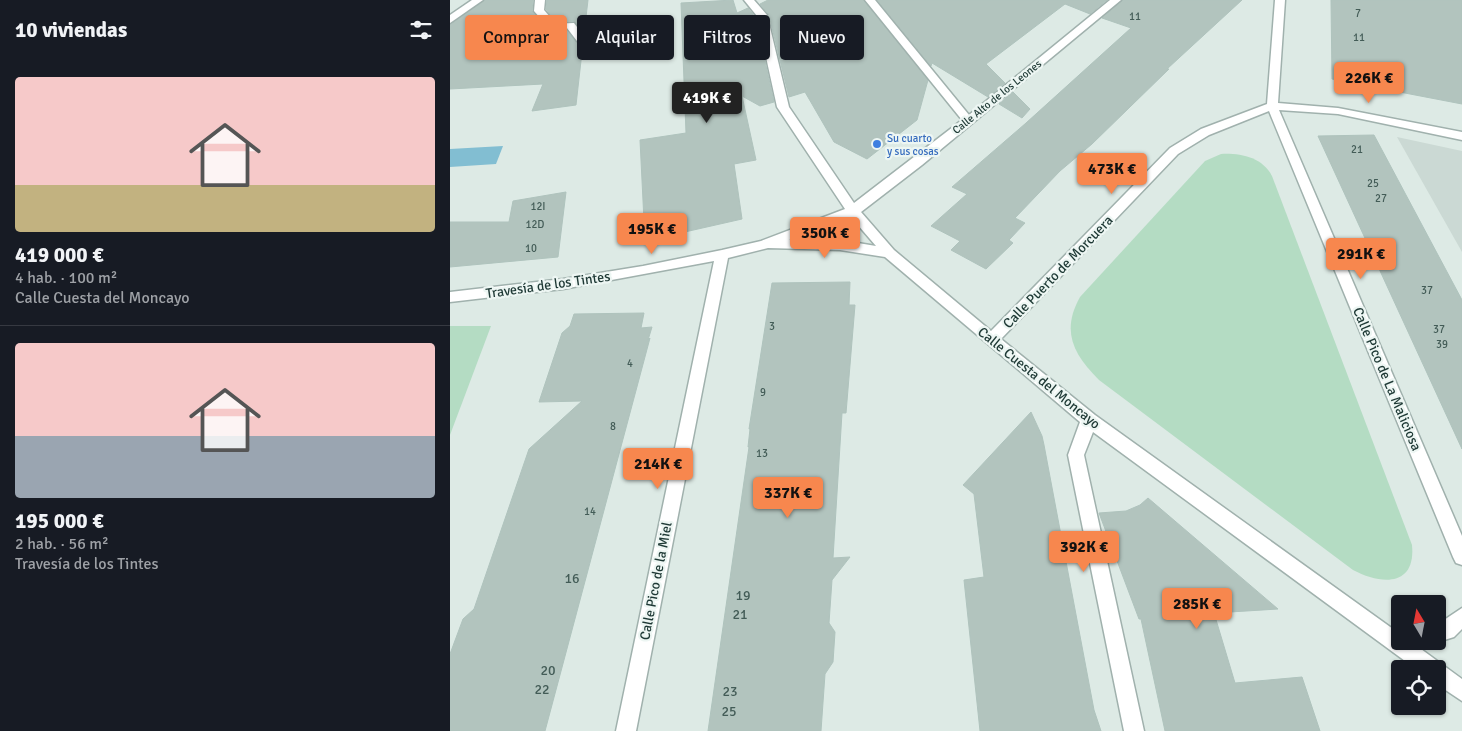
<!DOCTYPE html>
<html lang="es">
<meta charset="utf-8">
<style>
body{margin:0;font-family:Signika,sans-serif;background:#20242c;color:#f1f3f6;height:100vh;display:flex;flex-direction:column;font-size:19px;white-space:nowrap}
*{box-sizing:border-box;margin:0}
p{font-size:16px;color:#9ea1a6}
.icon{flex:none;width:28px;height:28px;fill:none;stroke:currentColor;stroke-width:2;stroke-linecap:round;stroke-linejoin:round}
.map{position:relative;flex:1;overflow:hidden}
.drawer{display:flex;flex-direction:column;background:#171b24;width:450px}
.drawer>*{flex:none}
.banner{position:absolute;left:15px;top:15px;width:475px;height:45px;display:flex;gap:10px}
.needle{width:32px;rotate:350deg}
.fabs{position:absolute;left:941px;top:595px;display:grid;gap:10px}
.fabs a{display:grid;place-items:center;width:55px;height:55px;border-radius:5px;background:#171b24;box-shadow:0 1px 4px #0004;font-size:25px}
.price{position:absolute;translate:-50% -42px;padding:0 11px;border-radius:5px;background:#f7874e;color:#111;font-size:16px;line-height:32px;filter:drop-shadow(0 1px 2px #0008)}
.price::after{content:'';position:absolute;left:50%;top:30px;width:15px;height:11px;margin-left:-8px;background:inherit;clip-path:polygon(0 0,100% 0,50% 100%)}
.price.current{background:#222;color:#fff}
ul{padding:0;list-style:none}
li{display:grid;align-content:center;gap:10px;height:265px;padding:0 15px}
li+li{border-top:1px solid #363941}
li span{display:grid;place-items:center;height:155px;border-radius:5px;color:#555}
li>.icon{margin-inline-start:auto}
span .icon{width:90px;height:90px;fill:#fffc;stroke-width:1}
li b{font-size:21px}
h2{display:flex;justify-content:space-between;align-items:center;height:60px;padding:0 15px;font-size:21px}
.pill{padding:0 18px;border-radius:5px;background:#171b24;box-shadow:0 1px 4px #0004;font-size:18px;line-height:45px}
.pill.current{background:#f7874e;color:#111}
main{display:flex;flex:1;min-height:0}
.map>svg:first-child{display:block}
.built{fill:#cbd9d4}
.green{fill:#b4dcc3}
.water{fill:#82bed2}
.building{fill:#b2c4be;stroke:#afc3bd}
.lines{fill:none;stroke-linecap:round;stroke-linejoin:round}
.street-casing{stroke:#a0b1ad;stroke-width:3}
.street{fill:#fff;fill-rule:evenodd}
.shop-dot{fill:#3f7fe0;stroke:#edf6f3;stroke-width:2}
.labels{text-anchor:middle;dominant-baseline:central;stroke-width:4.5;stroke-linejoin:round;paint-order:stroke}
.number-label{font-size:11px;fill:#435c57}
.far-street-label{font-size:11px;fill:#1e3935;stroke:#edf6f3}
.far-shop-label{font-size:11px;fill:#366cbe;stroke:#edf6f3;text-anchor:start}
.street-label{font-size:14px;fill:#1e3935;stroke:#edf6f3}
.near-number-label{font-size:14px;fill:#435c57}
</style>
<main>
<section class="drawer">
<h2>10 viviendas<svg class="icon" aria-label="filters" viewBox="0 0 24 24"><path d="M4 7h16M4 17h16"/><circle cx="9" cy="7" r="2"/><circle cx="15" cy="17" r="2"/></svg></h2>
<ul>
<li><span style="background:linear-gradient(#f6c9c9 70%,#c2b280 0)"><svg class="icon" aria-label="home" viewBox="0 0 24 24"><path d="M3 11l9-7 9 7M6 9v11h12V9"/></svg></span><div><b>419 000 €</b><p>4 hab. · 100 m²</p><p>Calle Cuesta del Moncayo</p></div></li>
<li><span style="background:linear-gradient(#f6c9c9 60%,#9aa5b1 0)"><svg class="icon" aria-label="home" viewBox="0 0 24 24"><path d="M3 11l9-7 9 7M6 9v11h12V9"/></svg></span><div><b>195 000 €</b><p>2 hab. · 56 m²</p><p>Travesía de los Tintes</p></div></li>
</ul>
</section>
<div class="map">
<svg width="1012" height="731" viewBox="0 0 1012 731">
<rect width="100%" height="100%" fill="#ddeae5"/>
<polygon class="built" points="947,137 1012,151 1012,252"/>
<g class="green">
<path d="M771,154C790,153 812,157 822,176L962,545C966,587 931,585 903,570L649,380C623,354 611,331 630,297L755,161Z"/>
<polygon points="0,326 41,326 0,435"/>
</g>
<polygon class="water" points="53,146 46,164 0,167 0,149"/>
<g class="building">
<polygon points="35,0 83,0 82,11 89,20 90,31 116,30 126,42 133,43 126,105 82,111 93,84 0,89 0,25"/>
<polygon points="97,0 138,0 134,34 124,21 102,22 102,17 96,9"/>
<polygon points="283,0 287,13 298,8 305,17 324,102 310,106 292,96 306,160 284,164 292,219 195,241 190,140 236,133 231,3"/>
<polygon points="318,0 413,0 478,80 467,120 417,159 384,142 355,92 339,97 319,15 310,4"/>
<polygon points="427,0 657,0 640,14 615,4 536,64 555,83 538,97 482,63 481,66"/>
<polygon points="673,0 792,0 717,69 719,69 642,144 610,171 565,218 575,223 559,240 563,243 536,269 501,250 510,241 481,226 517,194 502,187 576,123 681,28 652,18"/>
<polygon points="881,0 1012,0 1012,104 882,79"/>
<polygon points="563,92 580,109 572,118 549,104"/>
<polygon points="924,135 1012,300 1012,449 868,136"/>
<polygon points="116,192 108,257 0,267 0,222 59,222 63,201"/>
<polygon points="400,282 399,305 405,305 396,413 392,413 383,558 400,557 382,580 379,623 385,632 383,662 375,674 371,731 258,731 299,447 298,447 300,429 299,429 322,283"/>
<polygon points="194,313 191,328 202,327 198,340 200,338 95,731 0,731 0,654 13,619 24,609 79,449 132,401 89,402 112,333 120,326 124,314"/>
<polygon points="581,412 592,436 594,445 644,710 651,731 530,731 514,580 534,577 524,494 513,485"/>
<polygon points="698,498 828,609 764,613 785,683 852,677 870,731 715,731 691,619 689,619 649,513 676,511 690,505"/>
</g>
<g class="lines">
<defs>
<g id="street">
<polygon points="22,0 33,0 0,23 0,15"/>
<polygon points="85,0 95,0 94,10 101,18 100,24 124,23 136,39 135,41 127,41 117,28 91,30 91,19 84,11"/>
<path d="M294,0H304L317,15L339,107L404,203L512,120L415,0H425L519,115L660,0H671L472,165L411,212L444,250L541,331L720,148L751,129L817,104L825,0H835L828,103L888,108L1012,132V140L888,114L829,110L1012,536V565L1006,563L1003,557L819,111L759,135L728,154L551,339L645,415L950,634V641H960L1012,679V701L988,685V669H966L643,432L634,455L694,731H674L618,455L630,422L435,257L390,250L318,248L278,258L186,731H166L264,261L113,289L0,302V292L113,279L193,266L272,250L311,241L395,209L327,107L307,16ZM401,217L426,246L390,240H339Z"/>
<polygon points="1012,608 1012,629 1004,637 988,642 985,641 988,641 988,624"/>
</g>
</defs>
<use href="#street" class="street-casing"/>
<use href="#street" class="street"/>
</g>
<circle class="shop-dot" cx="427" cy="144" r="5"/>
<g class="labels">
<g class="number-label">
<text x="908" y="13">7</text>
<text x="685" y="16">11</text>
<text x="909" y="37">11</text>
<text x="907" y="149">21</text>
<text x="923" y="183">25</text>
<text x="931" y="198">27</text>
<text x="88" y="206">12I</text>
<text x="85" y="224">12D</text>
<text x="81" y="248">10</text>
<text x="977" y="290">37</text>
<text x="322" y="326">3</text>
<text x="989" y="329">37</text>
<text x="992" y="344">39</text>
<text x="180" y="363">4</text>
<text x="313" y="392">9</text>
<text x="163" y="426">8</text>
<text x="312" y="453">13</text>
<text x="140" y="511">14</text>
</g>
<g class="far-street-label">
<text transform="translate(547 97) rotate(-39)">Calle Alto de los Leones</text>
</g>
<g class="far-shop-label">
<text x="437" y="138">Su cuarto<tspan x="437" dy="13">y sus cosas</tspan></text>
</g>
<g class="street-label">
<text transform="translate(608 272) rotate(-46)">Calle Puerto de Morcuera</text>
<text transform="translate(98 285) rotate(-8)">Travesía de los Tintes</text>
<text transform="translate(589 378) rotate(39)">Calle Cuesta del Moncayo</text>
<text transform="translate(937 379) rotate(67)">Calle Pico de La Maliciosa</text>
<text transform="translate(206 581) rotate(-79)">Calle Pico de la Miel</text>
</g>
<g class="near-number-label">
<text x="122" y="578">16</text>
<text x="293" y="595">19</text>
<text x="290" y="614">21</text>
<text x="98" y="670">20</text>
<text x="92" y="689">22</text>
<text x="280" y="691">23</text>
<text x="279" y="711">25</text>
</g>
</g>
</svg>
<div class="fabs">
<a><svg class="needle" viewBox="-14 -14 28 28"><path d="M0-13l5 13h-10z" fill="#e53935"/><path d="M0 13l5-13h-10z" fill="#9ea1a6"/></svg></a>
<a><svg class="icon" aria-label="locate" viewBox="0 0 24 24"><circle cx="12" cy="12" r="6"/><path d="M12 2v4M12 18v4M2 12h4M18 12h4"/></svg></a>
</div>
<b class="price" style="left:919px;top:104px">226K €</b>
<b class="price current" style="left:257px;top:124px">419K €</b>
<b class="price" style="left:662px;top:195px">473K €</b>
<b class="price" style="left:202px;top:255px">195K €</b>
<b class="price" style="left:375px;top:259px">350K €</b>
<b class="price" style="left:911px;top:280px">291K €</b>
<b class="price" style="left:208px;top:490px">214K €</b>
<b class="price" style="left:338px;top:519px">337K €</b>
<b class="price" style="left:634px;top:573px">392K €</b>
<b class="price" style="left:747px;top:630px">285K €</b>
<div class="banner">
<a class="pill current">Comprar</a>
<a class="pill">Alquilar</a>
<a class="pill">Filtros</a>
<a class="pill">Nuevo</a>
</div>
</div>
</main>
